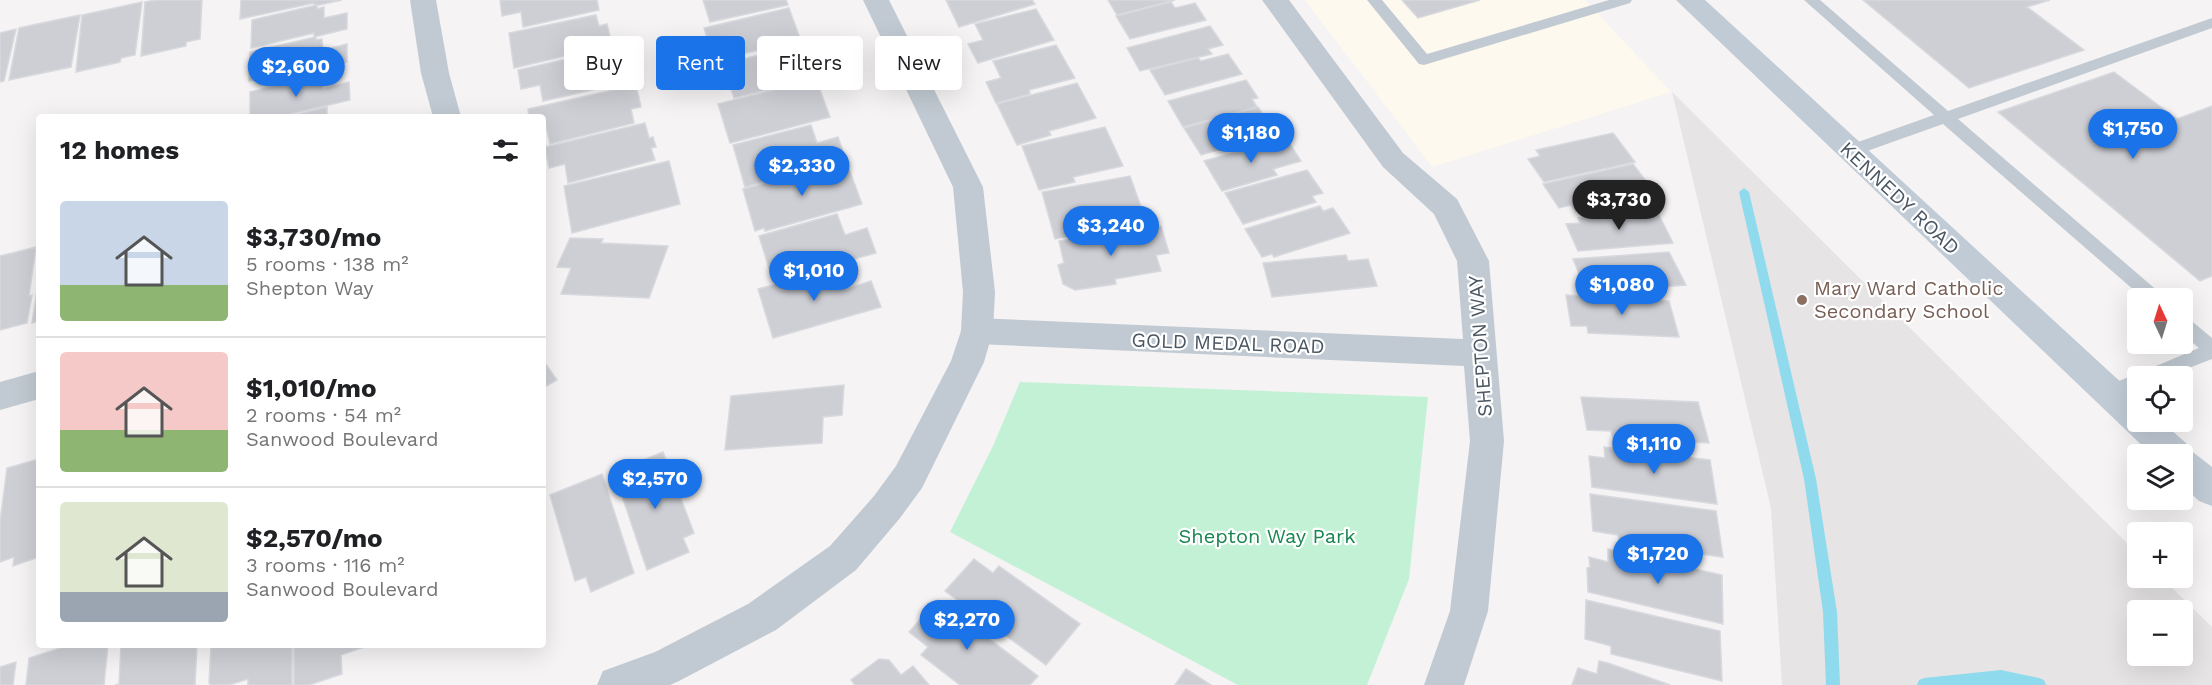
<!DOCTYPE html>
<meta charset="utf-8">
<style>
body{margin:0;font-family:"Work Sans",sans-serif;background:#f6f6f6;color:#202124;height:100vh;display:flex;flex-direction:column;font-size:22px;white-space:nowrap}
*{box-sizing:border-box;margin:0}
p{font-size:20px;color:#757577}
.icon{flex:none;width:33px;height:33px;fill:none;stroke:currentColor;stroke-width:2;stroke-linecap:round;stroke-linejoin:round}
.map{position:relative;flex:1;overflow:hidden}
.panel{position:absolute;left:36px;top:114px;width:510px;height:534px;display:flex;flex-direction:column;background:#fff;border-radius:6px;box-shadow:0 6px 24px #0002}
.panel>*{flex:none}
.hud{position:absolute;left:564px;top:36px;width:570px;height:54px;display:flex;gap:12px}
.needle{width:39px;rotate:356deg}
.controls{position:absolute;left:2127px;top:288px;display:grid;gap:12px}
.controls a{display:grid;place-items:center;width:66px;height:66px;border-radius:6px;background:#fff;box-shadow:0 6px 24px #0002;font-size:30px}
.price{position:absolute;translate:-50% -51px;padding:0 14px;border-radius:21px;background:#1a73e8;color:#fff;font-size:20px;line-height:39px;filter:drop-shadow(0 2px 3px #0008)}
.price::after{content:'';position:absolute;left:50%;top:36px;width:18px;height:14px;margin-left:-9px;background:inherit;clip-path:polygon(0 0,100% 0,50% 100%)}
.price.selected{background:#222;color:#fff}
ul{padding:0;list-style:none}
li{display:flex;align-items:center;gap:18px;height:150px;padding:0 24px}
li+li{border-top:2px solid #e0e0e0}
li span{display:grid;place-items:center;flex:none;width:168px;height:120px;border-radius:6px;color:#555}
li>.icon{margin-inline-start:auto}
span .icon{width:72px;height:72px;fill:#fffc;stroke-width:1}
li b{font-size:26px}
h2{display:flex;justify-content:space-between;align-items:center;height:72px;padding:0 24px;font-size:26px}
.chip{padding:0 21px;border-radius:6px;background:#fff;box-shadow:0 6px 24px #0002;font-size:21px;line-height:54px}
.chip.selected{background:#1a73e8;color:#fff}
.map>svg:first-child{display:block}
.commercial{fill:#fdf9ef}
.education{fill:#e6e4e5;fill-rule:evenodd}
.green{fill:#c3f1d5}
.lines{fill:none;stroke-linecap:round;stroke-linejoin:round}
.stream{fill:#90daee;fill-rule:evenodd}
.building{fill:#cdcfd5;stroke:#d7d9de;stroke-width:1.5}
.service{fill:#c1cad2;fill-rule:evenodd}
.minor{fill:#c1cad2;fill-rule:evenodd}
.tertiary{fill:#c1cad2;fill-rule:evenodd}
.secondary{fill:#c1cbd6;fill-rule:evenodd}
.education-dot{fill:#8d6e63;stroke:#fff;stroke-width:2}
.labels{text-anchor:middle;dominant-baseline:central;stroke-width:4.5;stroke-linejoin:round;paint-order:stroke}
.street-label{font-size:20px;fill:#4a5661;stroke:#fff}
.education-label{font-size:20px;fill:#785e54;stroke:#fff;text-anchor:start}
.park-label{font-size:20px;fill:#17864f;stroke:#fff}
</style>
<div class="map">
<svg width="2212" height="685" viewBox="0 0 2212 685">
<rect width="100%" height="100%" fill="#f5f3f3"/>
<polygon class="commercial" points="1305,0 1585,0 1671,92 1432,167"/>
<path class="education" d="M1672,92L2137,553L2138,578H2162L2212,627V685H1782L1771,508ZM2138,610H2182V656H2138Z"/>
<polygon class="green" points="1020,382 1428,397 1409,579 1367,685 1238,685 950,532 993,446"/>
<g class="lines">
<g class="stream">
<polygon points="1744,188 1749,192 1816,479 1837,612 1840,685 1826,685 1823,612 1804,479 1739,192"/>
<polygon points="2001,670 2039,678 2044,680 2046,685 1917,685 1919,680 1924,678"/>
</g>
</g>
<g class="building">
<polygon points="156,0 202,0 200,39 186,42 186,46 141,56 145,2"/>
<polygon points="241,0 342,0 314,6 314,3 240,19"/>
<polygon points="500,0 597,0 599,10 523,27 521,12 502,16"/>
<polygon points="703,0 786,0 788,5 710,22"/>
<polygon points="946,0 1032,0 1035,4 959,27"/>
<polygon points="1108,0 1175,0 1117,15"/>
<polygon points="1402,0 1480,0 1418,18"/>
<polygon points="1863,0 2050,0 2027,7 2084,50 1969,88"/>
<polygon points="142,2 135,55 121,58 120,62 76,72 82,15"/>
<polygon points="1171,2 1175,8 1195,3 1206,20 1130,39 1116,16"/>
<polygon points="317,5 317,9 324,7 324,18 347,13 347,29 314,37 314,33 251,48 252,20"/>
<polygon points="789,8 801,41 714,60 704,28"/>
<polygon points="1036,9 1054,40 978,63 968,44 983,40 975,24"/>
<polygon points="80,15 71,67 9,80 19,28"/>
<polygon points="596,15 599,26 607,24 612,45 514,68 509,33"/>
<polygon points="1210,26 1223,45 1208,49 1212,54 1140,71 1127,48"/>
<polygon points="16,29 4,81 0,82 0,33"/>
<polygon points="316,37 316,40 322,39 323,50 347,44 347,62 312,70 313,67 249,81 250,52"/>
<polygon points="803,44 816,78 734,98 723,64"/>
<polygon points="1056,45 1075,78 1029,90 1030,94 996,103 986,82 1001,78 993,61"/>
<polygon points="606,50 614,85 543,101 540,85 521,89 518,70"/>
<polygon points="1228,54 1242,74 1165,95 1150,70 1198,58 1201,61"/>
<polygon points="2114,72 2177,119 2212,106 2212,276 2200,281 1998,112"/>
<polygon points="322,75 323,89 349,82 350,100 278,117 250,117 250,92"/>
<polygon points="816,79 830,117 730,143 718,104"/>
<polygon points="1246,80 1258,98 1252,99 1257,107 1183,127 1168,101"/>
<polygon points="1077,83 1096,118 1049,131 1051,135 1017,145 997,104"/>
<polygon points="636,85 641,107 631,109 634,123 550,144 546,126 543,127 543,117 529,117 528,109"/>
<polygon points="327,107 327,117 287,117 318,109"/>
<polygon points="1258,107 1264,116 1270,114 1282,132 1201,155 1184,128"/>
<polygon points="645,123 649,138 653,137 656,147 651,148 655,160 568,183 565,164 549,168 545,147"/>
<polygon points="811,125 817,143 838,137 846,160 745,187 733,145"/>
<polygon points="1105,127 1123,166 1073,177 1075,182 1039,190 1022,146"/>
<polygon points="1613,133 1635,162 1544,182 1528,159 1540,156 1536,150"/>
<polygon points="1286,138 1301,161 1273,169 1277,175 1222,191 1204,161"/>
<polygon points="669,161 680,204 572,233 564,186"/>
<polygon points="846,161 862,204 765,231 764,228 755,231 743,189"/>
<polygon points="1633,164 1655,193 1576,212 1571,205 1559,208 1543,184"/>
<polygon points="1307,170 1323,193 1312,196 1316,202 1243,224 1225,193"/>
<polygon points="1130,176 1145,218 1092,228 1093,232 1055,239 1042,192"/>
<polygon points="1320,206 1323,211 1333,208 1350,233 1274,257 1272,254 1262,257 1245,229"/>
<polygon points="1657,211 1673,243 1578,251 1566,224 1580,223 1578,218"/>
<polygon points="837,214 845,235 867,228 876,253 773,281 759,236"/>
<polygon points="1161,226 1169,253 1156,255 1161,271 1115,279 1116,284 1075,290 1063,284 1058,265 1064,263 1059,241"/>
<polygon points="570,238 603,239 601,243 668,246 649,298 561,294 571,268 557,267"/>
<polygon points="36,247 29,296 32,295 27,323 0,330 0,256"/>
<polygon points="1669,252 1686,285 1601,292 1599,287 1585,288 1573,259"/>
<polygon points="1346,255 1348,261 1368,259 1377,286 1272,297 1263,263"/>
<polygon points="839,267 847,289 871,281 881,307 773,338 758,289"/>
<polygon points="39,273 39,321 32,323 36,297"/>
<polygon points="1566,295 1669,301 1679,337 1588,333 1587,326 1571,326"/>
<polygon points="543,360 557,380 543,388"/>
<polygon points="844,385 842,415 823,417 822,443 725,450 731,396"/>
<polygon points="1581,397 1698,402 1709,443 1613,438 1611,431 1587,430"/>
<polygon points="1604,447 1710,460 1717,504 1592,487 1589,456 1605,458"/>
<polygon points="663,452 694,533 683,538 689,552 647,570 614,472"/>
<polygon points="39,459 39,557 13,566 14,557 0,562 0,522 7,468"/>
<polygon points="602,474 634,573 591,592 586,577 575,581 550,495"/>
<polygon points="1590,494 1716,511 1723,557 1620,543 1618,535 1593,531"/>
<polygon points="1608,549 1722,575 1723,624 1588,592 1587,568 1590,567 1589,557 1608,562"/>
<polygon points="974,559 993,573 999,566 1080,624 1046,665 945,591"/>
<polygon points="938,600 1038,676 1030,685 960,685 921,655 928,647 909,632"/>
<polygon points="1586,600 1720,631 1722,681 1611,654 1611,646 1585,639"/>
<polygon points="70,645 108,645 104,685 26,685 29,658"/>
<polygon points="121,645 197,645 195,685 115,685 119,684"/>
<polygon points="211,645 292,645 292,685 248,685 248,679 232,684 211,685 209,683"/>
<polygon points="294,645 370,645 341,655 342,674 309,685 294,685"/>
<polygon points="879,659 889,660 901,675 913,666 929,685 855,685 851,680"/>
<polygon points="1599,661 1608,663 1670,685 1572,685 1578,668 1597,674"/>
<polygon points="16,662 13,685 0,685 0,667"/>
<polygon points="1186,669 1211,685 1175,685"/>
</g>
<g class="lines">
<g class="service">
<polygon points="1367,0 1382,0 1427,54 1609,0 1632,0 1630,3 1424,65 1419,64"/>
<polygon points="1804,0 1820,0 1948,111 2212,18 2212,28 1958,119 2160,293 2162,298 2143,298 1943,124 1856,155 1844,155 1842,151 1844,147 1934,115"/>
<polygon points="2182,316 2188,318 2212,338 2212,359 2168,376 2138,376 2138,389 2109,401 2102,398 2100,393 2102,388 2138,373 2142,375 2144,371 2199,348 2182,334"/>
</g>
<g class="minor">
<polygon points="410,0 436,0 449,73 461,117 433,117 421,73"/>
<polygon points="1262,0 1289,0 1403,153 1457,199 1489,261 1504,441 1488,611 1464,685 1424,685 1450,611 1470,441 1464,366 977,344 965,340 961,331 965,322 977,318 1463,339 1457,261 1434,214 1383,167"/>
<polygon points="39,371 39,399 0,410 0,382"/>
</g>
<polygon class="tertiary" points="863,0 889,0 983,187 995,292 993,331 984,362 922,488 900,518 856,570 776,630 679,681 670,685 597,685 603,671 655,652 748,604 830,546 874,496 896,466 951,361 961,331 963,292 953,187"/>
<polygon class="secondary" points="1676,0 1705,0 2138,398 2138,422 2162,422 2186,443 2189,449 2212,467 2212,506 2199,501 2182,485 2182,454 2151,454"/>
</g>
<circle class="education-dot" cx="1802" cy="300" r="6"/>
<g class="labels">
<g class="street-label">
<text transform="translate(1900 198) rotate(43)">KENNEDY ROAD</text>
<text transform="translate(1228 343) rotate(2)">GOLD MEDAL ROAD</text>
<text transform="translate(1480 346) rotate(-94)">SHEPTON WAY</text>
</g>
<g class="education-label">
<text x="1814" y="288">Mary Ward Catholic<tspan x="1814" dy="23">Secondary School</tspan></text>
</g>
<g class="park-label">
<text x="1267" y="536">Shepton Way Park</text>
</g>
</g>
</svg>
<div class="controls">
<a><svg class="needle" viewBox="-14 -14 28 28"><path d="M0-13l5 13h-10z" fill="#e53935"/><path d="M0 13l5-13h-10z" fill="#757577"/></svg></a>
<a><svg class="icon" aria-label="locate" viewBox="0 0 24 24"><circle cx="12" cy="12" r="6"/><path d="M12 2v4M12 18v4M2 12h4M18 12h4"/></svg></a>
<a><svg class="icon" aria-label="layers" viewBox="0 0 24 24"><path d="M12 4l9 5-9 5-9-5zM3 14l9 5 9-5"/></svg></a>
<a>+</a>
<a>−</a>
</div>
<b class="price" style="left:296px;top:98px">$2,600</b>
<b class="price" style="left:2133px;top:160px">$1,750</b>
<b class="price" style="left:1251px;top:164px">$1,180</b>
<b class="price" style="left:802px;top:197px">$2,330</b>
<b class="price selected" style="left:1619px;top:231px">$3,730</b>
<b class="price" style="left:1111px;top:257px">$3,240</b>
<b class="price" style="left:814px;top:302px">$1,010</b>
<b class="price" style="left:1622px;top:316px">$1,080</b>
<b class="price" style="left:1654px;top:475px">$1,110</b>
<b class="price" style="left:655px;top:510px">$2,570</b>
<b class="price" style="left:1658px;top:585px">$1,720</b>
<b class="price" style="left:967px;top:651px">$2,270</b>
<div class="hud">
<a class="chip">Buy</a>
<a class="chip selected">Rent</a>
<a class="chip">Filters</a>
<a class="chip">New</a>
</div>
<section class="panel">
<h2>12 homes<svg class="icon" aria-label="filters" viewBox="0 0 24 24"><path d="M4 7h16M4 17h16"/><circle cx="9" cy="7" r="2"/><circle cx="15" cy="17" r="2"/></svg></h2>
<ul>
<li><span style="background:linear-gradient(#c9d6e8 70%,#8fb573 0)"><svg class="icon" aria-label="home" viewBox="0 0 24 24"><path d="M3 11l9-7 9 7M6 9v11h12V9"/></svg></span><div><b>$3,730/mo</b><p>5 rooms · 138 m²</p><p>Shepton Way</p></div></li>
<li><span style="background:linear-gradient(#f6c9c9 65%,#8fb573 0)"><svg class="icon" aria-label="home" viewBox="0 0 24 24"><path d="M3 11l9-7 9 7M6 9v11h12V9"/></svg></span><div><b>$1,010/mo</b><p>2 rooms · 54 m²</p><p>Sanwood Boulevard</p></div></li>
<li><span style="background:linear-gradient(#dfe7d0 75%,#9aa5b1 0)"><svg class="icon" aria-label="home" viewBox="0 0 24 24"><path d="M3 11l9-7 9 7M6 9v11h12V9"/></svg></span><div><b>$2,570/mo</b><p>3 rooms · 116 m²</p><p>Sanwood Boulevard</p></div></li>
</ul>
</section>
</div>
